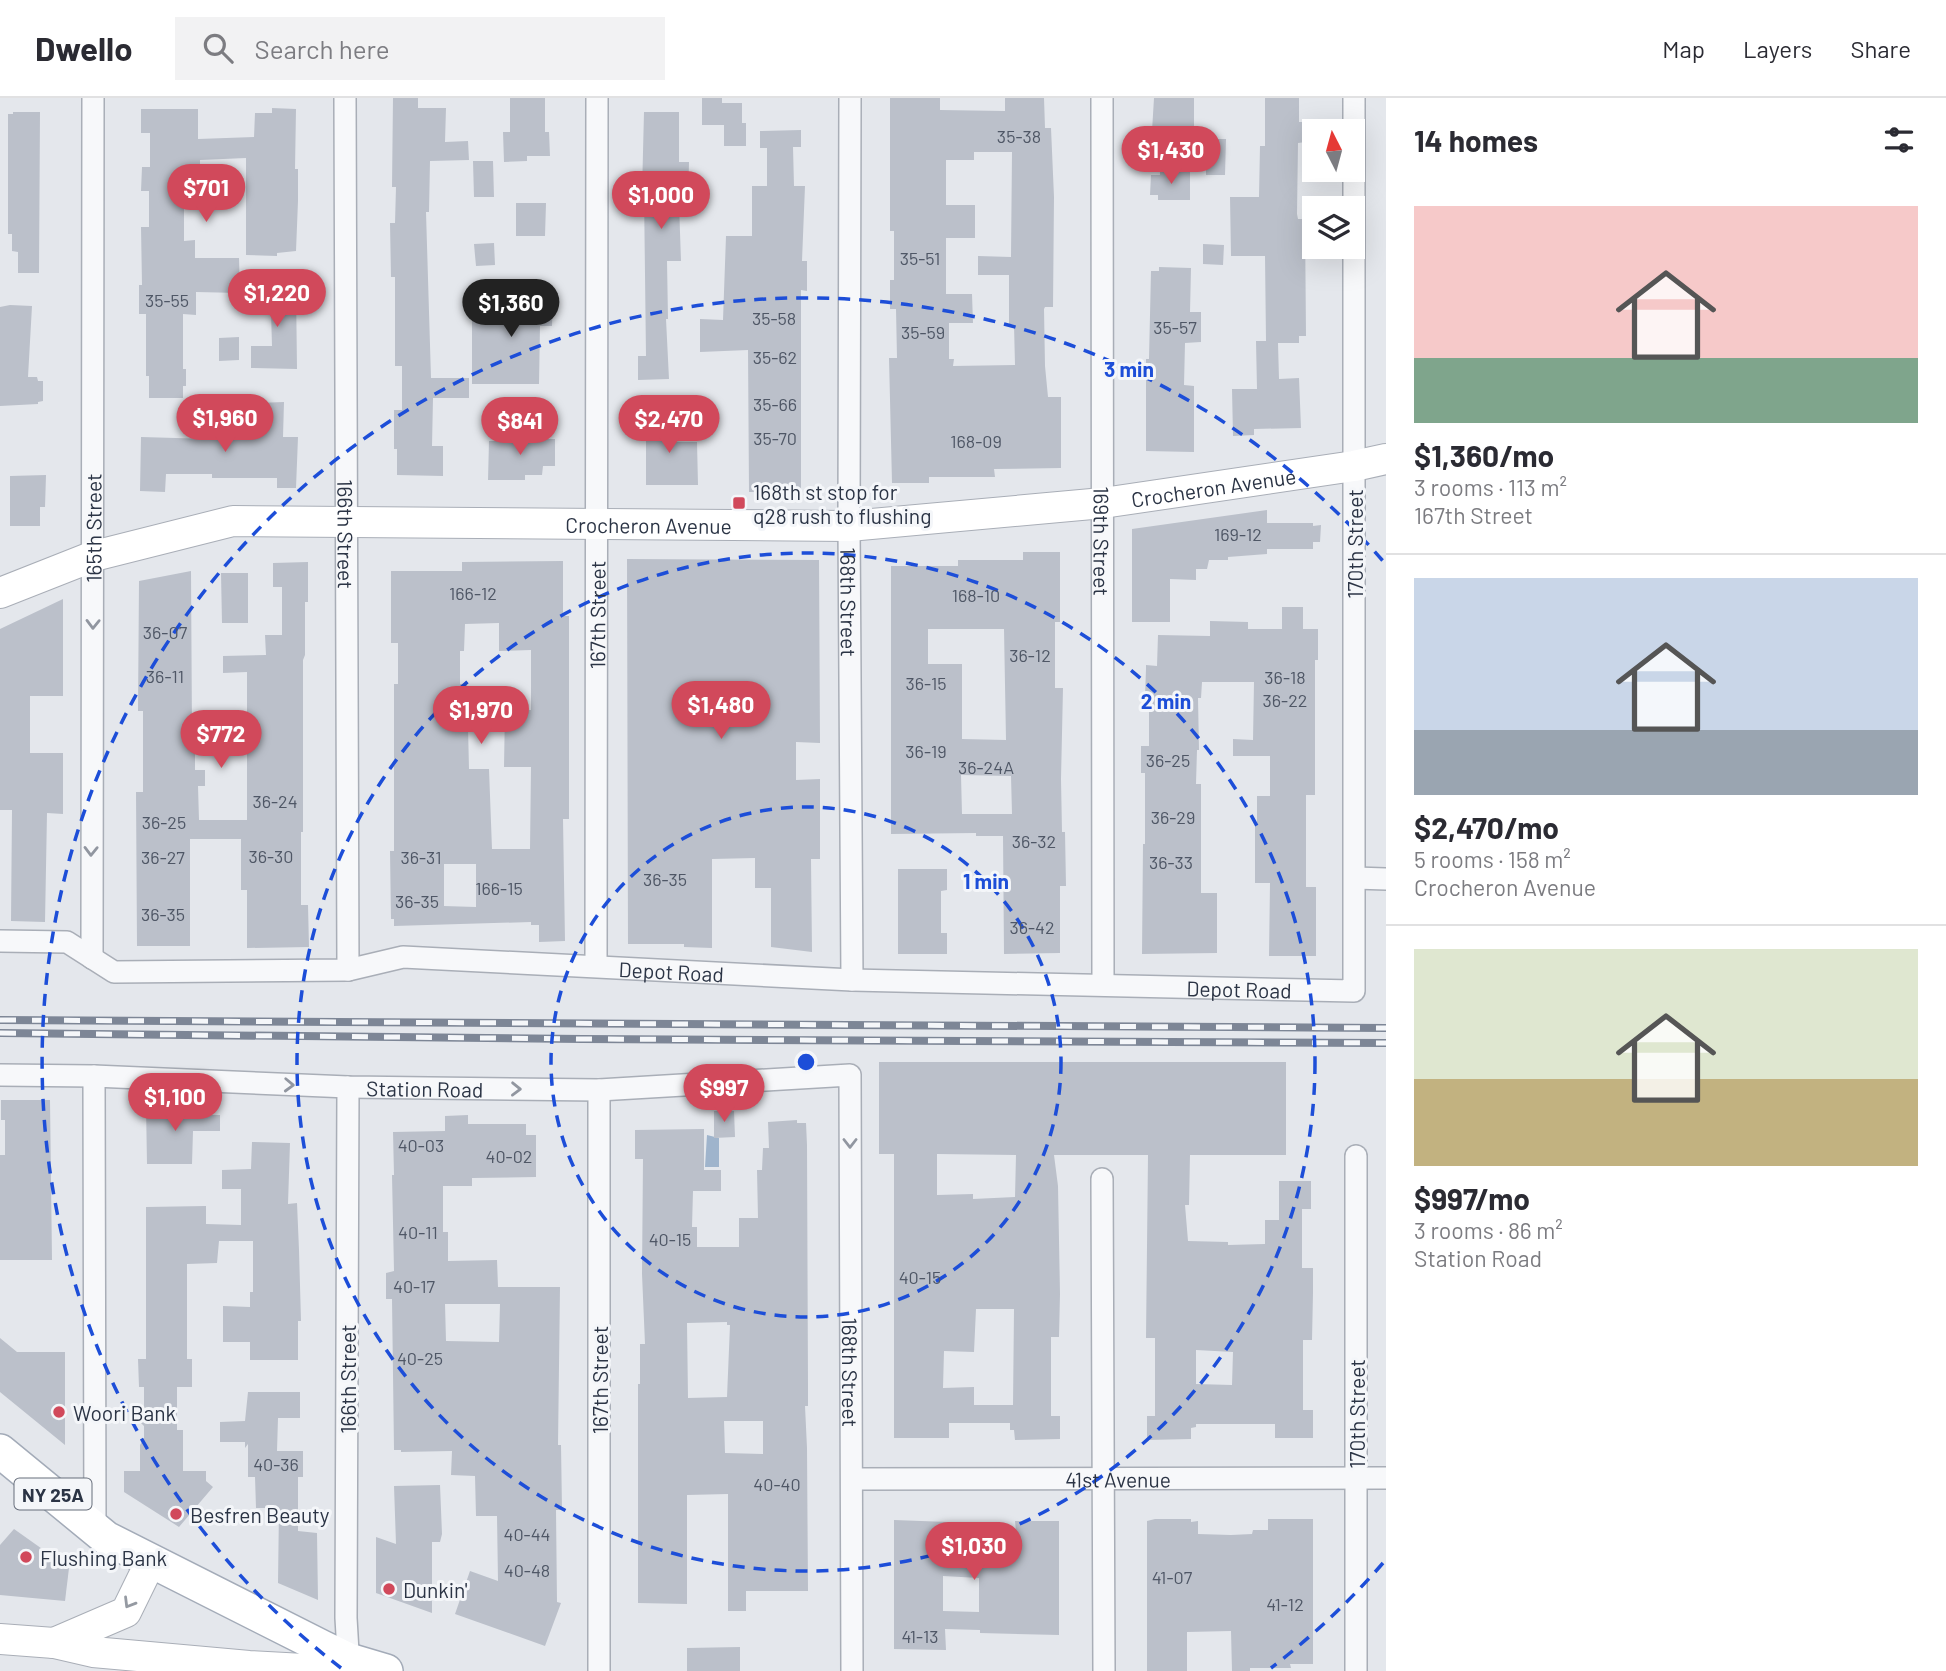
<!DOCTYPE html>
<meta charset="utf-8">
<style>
body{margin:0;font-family:Barlow,sans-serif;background:#f2f2f3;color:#2b2b33;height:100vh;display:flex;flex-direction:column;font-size:26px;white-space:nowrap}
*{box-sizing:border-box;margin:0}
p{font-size:23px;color:#7c7c81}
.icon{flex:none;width:38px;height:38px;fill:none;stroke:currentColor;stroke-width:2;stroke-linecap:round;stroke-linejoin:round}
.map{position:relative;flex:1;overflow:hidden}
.drawer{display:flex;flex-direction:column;background:#fff;width:560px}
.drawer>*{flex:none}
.needle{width:46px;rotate:354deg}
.tools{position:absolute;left:1302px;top:21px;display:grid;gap:14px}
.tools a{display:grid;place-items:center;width:63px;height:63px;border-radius:0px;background:#fff;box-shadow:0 7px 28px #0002;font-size:35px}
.price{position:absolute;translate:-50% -60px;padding:0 16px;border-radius:24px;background:#d1495b;color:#fff;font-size:23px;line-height:46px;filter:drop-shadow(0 2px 4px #0008)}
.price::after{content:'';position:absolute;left:50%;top:42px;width:21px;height:16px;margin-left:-10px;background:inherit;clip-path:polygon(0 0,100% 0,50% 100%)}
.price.active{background:#222;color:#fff}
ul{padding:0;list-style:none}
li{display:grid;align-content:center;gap:14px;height:371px;padding:0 28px}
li+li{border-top:2px solid #e1e1e2}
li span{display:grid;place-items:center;height:217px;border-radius:0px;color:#555}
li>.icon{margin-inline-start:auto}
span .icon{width:126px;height:126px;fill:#fffc;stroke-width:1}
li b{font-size:30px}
h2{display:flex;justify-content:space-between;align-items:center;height:84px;padding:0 28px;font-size:30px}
header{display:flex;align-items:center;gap:42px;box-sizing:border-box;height:98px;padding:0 35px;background:#fff;border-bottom:2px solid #e1e1e2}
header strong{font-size:33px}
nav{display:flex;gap:38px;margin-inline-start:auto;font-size:24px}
.search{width:490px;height:63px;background:#f2f2f3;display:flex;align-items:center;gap:18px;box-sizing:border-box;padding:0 24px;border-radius:0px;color:#7c7c81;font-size:26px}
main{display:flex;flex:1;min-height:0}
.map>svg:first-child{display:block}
.water{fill:#9fb4cc}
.building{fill:#bbc0ca;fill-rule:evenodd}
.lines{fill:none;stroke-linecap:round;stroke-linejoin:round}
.street-casing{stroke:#a9aeb7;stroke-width:24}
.secondary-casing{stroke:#a9aeb7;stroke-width:32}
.primary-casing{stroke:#a3abb8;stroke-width:36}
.street{stroke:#f7f8fa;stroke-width:21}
.secondary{stroke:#fff;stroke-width:30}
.primary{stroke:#fff;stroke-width:33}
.rail-casing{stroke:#7d8696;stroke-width:8}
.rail{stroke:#f4f6f9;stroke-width:5;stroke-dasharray:16;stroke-linecap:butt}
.oneway{stroke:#9196a0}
.oneway2{stroke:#959aa2}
.ring{fill:none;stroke:#1d4ed8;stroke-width:3.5;stroke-dasharray:12 9}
.poi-dot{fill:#d1495b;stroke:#f4f6f9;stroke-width:2.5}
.labels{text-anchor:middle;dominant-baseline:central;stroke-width:6;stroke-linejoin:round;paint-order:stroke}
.number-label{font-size:18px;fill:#4f5766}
.shield{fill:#f4f6f9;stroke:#676e7b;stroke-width:2}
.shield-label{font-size:19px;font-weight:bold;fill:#2b3445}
.street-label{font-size:21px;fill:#2b3445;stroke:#f4f6f9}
.poi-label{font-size:21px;fill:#2b3445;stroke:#f4f6f9;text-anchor:start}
.centre{fill:#1d4ed8;stroke:#f4f6f9;stroke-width:3.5}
.ring-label{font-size:21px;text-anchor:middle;font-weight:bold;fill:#1d4ed8;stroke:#f4f6f9;stroke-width:6;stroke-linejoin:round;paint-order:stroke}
</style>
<header>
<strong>Dwello</strong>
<div class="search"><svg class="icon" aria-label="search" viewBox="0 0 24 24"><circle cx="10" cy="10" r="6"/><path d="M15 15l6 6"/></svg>Search here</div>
<nav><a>Map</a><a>Layers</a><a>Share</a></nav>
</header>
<main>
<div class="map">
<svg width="1386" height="1573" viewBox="0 0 1386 1573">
<rect width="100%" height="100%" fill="#e4e7ec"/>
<polygon class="water" points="707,1037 719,1040 719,1069 705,1069"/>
<g class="building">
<polygon points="393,0 418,0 418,10 446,10 445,44 468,43 469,62 430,63 429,114 426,114 431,280 469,280 469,300 433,300 432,348 443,348 443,378 397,377 397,351 394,351 394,312 402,312 402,268 395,268 395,179 391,179 390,125 395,125 396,89 392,89"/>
<polygon points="510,0 545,0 545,34 549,34 550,58 527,58 527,63 504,64 503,34 510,34"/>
<polygon points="702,0 722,0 722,5 742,5 742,25 746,25 746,48 724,48 724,27 702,27"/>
<path d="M890,0H940V12L1005,13V0H1044L1045,30H1051L1054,99L1053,209H1045L1044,211L1045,268L1048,299H1061V370L994,371L995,379H929V385H892L889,260H897L896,211H890V182H894V133H890ZM974,54H1012L1011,159L978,158V177H1009V226L1014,227L1015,267L953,268L954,261H949V225H973L972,196H946V140H975V107H946V62H974Z"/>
<polygon points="1154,0 1194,0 1194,36 1159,36 1159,33 1152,33"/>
<polygon points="1265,0 1299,0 1299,24 1306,24 1306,44 1298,45 1297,116 1298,121 1305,121 1306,238 1299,238 1299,245 1278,245 1279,281 1299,280 1301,330 1254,331 1254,337 1233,338 1232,291 1257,291 1256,243 1266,243 1265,158 1231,158 1230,99 1259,99 1260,48 1265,48"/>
<polygon points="272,10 296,11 295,71 298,71 298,103 296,153 277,155 277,158 246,157 246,60 200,62 200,100 195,99 195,104 184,104 184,143 195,142 195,160 239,160 240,195 196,194 196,217 183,216 183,271 186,271 186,288 183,288 183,300 149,300 149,278 146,278 146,216 139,216 139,187 142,187 141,129 149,129 149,93 141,93 142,69 150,69 150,35 141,35 141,11 198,11 198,41 254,39 255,15 272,15"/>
<polygon points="13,14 40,14 39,175 18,175 18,154 12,153 12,136 8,136 8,16 13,16"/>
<polygon points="644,14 679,14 679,64 689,64 688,105 679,105 681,163 667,163 668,221 666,221 669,281 638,282 638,258 646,258 644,94 642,94"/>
<polygon points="801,32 801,49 793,49 794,88 805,88 802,163 807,163 807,193 801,192 801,394 749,394 748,252 700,254 700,221 723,222 726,138 752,138 752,88 767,88 767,50 760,50 760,33"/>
<polygon points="1206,41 1226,41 1225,77 1206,77"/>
<polygon points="473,63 493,63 494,99 474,99"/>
<polygon points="1160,74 1190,74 1190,102 1158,102 1158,97 1150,97 1151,77 1160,77"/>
<polygon points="516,105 546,105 545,138 516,138"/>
<polygon points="494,145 495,167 476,168 474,146"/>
<polygon points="1203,146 1224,147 1223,167 1203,166"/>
<polygon points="1159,169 1191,170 1190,214 1201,214 1201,244 1185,245 1184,287 1194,288 1194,354 1146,353 1146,261 1149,261 1151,173 1159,173"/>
<polygon points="296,190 297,271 251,270 251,248 272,248 271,214 254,214 254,191"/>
<polygon points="504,191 547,191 547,193 553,193 552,228 540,228 539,286 472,286 472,218 504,218"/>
<polygon points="10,207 32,208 28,279 37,279 38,283 43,283 43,303 38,304 38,306 0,308 0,209"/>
<polygon points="239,239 239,262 219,263 219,240"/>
<polygon points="284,304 283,339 298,339 296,390 277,390 277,380 212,380 212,376 166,376 165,394 140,393 141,339 245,342 244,330 257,329 257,305"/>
<polygon points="646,316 670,317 670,344 697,344 698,387 646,387"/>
<polygon points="507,337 538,338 538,341 555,341 555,368 543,368 542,377 525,377 525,382 488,382 489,343 507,343"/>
<polygon points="46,377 45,409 40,409 40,428 10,428 10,378"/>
<polygon points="1267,412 1267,425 1313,425 1313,428 1321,427 1320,444 1313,444 1313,451 1267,451 1267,456 1228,459 1228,462 1209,462 1207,471 1196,471 1196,482 1170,481 1170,524 1132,524 1132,431"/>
<path d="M1023,454H1060V524H1055V590H1063L1061,681L1062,734H1065L1066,788H1060V855L1004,856L1003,738H976V735L891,736V468H958V462H1023ZM928,531H1004L1006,642L962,641V566H928ZM961,677L1011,678L1012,716H962Z"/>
<polygon points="627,461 819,462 820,645 796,644 796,682 820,681 820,761 811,761 812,854 771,849 771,790 755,790 755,760 712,761 712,850 684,849 684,846 628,846"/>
<path d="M563,463V518H569V721H563L565,843L539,844V827H531V824L394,828V821H391L390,753H394V586H398V545H391V473H462V464ZM499,525V553L531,552V612L505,611L504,669H531L530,751H492L489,671H469L467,586H460V553H464L465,526ZM444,766H476V809L444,808Z"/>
<polygon points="308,464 308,504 305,504 305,557 303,562 303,734 301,734 301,807 308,807 309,849 247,850 247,792 241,792 241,741 190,741 190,848 137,848 136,694 143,694 143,613 138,613 139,483 191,473 192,636 195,636 195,672 205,672 205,688 198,688 199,722 247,722 247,574 223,575 223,558 266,557 265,537 282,537 282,489 273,489 273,465"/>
<polygon points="221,475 248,475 248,525 222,525"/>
<polygon points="63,501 63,598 30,598 30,655 63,655 63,716 47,715 45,824 11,823 12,712 0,712 0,531"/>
<polygon points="1282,509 1303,509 1303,531 1318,531 1318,562 1315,562 1315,697 1306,697 1306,789 1316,789 1316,858 1269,858 1270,785 1255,785 1255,728 1257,728 1257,698 1270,698 1270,658 1233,658 1233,641 1253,642 1254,584 1202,584 1201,600 1198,600 1199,652 1197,652 1196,686 1201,686 1201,795 1217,795 1217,855 1142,856 1143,746 1145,746 1145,675 1141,675 1141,648 1149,648 1149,598 1145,598 1146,571 1146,567 1157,568 1158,537 1210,538 1210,523 1248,524 1248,531 1282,531"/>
<polygon points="898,771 947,771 947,792 941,793 941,835 947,835 947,856 898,856"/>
<path d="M879,964H1286V1057H1190L1189,1107H1185L1188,1143L1228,1144V1147L1265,1146V1122H1279V1083H1311V1111H1302V1170H1313V1195L1312,1242H1303V1312H1313V1340H1275V1326H1196V1329L1191,1330V1341L1147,1342V1318H1155V1240H1146L1148,1057H1054L1058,1088L1060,1196L1059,1239H1051V1318H1060V1341L1015,1342L1014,1332H1010V1325H949V1340H894V1056H879ZM937,1056L1016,1057L1015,1099L973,1101V1096L937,1097ZM976,1211H1014L1013,1307H974V1289L943,1290L944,1253L974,1254ZM1196,1252L1233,1254L1232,1287L1196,1286Z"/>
<polygon points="1,1002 50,1002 52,1162 0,1162 0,1057 5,1057 5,1022 1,1022"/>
<polygon points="146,1008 193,1008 193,1017 220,1017 220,1033 193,1033 192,1066 147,1066"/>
<polygon points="714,1013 734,1013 735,1039 714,1040"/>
<path d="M468,1017V1026H526V1037H536V1079L472,1080V1088H443V1134H448V1163L497,1162L498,1189H560L558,1347H561L562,1412H556L557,1504L561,1505L545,1548L455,1516L470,1473L498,1483L497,1418H476L475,1378L451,1377L452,1353L401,1354V1352H394L392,1201H386V1175L394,1173L392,1077H394L393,1034L445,1033V1018ZM445,1206H500L499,1244L446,1243Z"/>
<path d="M797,1022V1025H806L807,1047L808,1288V1308H805L807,1350L808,1493H746V1513H728V1396L687,1397V1506L638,1505V1286H640V1246H645L642,1176L643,1061H635V1032L704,1031V1072H721V1093H693L692,1129H697V1149H739V1120H758L757,1072H762L763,1050H769L768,1024ZM727,1224V1227H730L727,1299L688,1300L687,1225ZM724,1323H763V1356L725,1355Z"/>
<polygon points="252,1044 290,1045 288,1106 297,1105 299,1152 301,1223 298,1223 298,1262 250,1262 250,1244 223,1244 223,1208 250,1209 250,1194 253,1194 253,1143 219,1143 217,1165 187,1166 187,1261 192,1261 192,1289 177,1289 177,1332 183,1332 183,1373 206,1373 206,1383 213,1389 179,1429 124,1394 124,1373 140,1373 140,1347 144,1340 144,1328 138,1322 144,1312 144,1289 139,1289 138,1261 146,1261 146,1109 206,1108 206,1126 241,1127 241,1091 222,1091 222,1072 251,1071"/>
<polygon points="0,1240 17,1254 65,1254 65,1347 0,1294"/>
<polygon points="248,1294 300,1294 300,1320 278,1320 277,1353 303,1353 303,1379 298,1379 298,1433 317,1435 318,1502 278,1485 279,1410 256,1410 255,1379 248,1379 248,1346 245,1350 245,1344 220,1344 220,1324 245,1323"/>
<polygon points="440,1387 442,1436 440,1444 432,1444 432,1515 376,1495 376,1439 396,1446 394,1388"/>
<polygon points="1155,1421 1191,1421 1191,1424 1198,1423 1198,1436 1231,1437 1252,1436 1253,1432 1268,1432 1268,1421 1313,1421 1313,1566 1290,1566 1291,1570 1250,1570 1250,1573 1232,1573 1231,1533 1187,1534 1187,1573 1147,1573 1147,1423"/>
<path d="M894,1422L948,1424V1432L1011,1435V1433H1016L1015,1423H1059V1537L980,1535V1532L945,1531L946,1552L894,1551ZM943,1478L979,1480V1514L943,1513Z"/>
<polygon points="14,1431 69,1470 65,1503 0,1497 0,1447"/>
<polygon points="740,1549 740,1573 687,1573 687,1550"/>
</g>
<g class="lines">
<defs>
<g id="street">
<path id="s1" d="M345,0L348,872"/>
<path id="s2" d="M850,0L849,428L852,882"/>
<path id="s3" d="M1102,0L1103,886"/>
<polyline points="1355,780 1386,781"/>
<path id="s4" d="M0,843L67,844L114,874L348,872L403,859L852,882L1354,893V0"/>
<path id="s5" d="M92,860L93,0"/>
<path id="s6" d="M596,867L597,0"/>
<path id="s7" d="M0,977L94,978L348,989L599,992L850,977L852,1573"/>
<polyline points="94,978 95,1431"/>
<polyline points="348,989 346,1520 349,1571"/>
<polyline points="599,992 599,1573"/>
<polyline points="1102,1081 1104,1573"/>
<path id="s8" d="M852,1381L1386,1380"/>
<polyline points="1356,1573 1356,1058"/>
</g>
<g id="secondary">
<path id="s9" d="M0,495L94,458L233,423L849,428L1103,405L1354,368L1386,361"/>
<polyline points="0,1541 54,1545 93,1554 249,1568 322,1572 349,1562"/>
<polyline points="54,1545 126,1514 151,1463"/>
</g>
<polyline id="primary" points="0,1353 106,1440 322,1549 349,1562 386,1573"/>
</defs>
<use href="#street" class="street-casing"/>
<use href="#secondary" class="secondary-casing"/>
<use href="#primary" class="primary-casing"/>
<use href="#street" class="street"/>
<use href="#secondary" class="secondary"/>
<use href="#primary" class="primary"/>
<defs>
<g id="rail">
<polyline points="0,922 1386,930"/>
<polyline points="0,935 583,941 1386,945"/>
</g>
</defs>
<use href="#rail" class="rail-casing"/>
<use href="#rail" class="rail"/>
</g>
<defs><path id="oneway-chevron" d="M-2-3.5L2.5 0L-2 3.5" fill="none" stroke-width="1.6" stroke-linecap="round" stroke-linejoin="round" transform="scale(1.75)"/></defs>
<g class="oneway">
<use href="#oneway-chevron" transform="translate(93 526) rotate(91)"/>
<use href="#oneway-chevron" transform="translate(91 753) rotate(91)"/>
<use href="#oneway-chevron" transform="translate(289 987) rotate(2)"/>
<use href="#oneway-chevron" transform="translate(516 991) rotate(1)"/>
<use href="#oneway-chevron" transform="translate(850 1045) rotate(90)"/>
</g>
<use class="oneway2" href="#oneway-chevron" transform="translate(129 1505) rotate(121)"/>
<g class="ring">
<circle cx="806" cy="964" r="255"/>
<circle cx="806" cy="964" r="509"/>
<path d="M1383 1465A764 764 0 0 1 1271 1570M341 1570A764 764 0 1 1 1383 463"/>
</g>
<g class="poi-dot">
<rect x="732" y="398" width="14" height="14" rx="3.5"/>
<circle cx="59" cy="1314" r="7"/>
<circle cx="176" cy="1416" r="7"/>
<circle cx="26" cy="1459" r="7"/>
<circle cx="389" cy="1491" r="7"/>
</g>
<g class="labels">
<g class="number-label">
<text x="1019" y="38">35-38</text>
<text x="920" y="160">35-51</text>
<text x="167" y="202">35-55</text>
<text x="774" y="220">35-58</text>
<text x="1175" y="229">35-57</text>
<text x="923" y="234">35-59</text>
<text x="775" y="259">35-62</text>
<text x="775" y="306">35-66</text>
<text x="775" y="340">35-70</text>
<text x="976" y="343">168-09</text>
<text x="1238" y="436">169-12</text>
<text x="473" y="495">166-12</text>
<text x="976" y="497">168-10</text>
<text x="165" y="534">36-07</text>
<text x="1030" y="557">36-12</text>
<text x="165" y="578">36-11</text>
<text x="1285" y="579">36-18</text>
<text x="926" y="585">36-15</text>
<text x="1285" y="602">36-22</text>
<text x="926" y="653">36-19</text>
<text x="1168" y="662">36-25</text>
<text x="986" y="669">36-24A</text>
<text x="275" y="703">36-24</text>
<text x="1173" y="719">36-29</text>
<text x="164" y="724">36-25</text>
<text x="1034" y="743">36-32</text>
<text x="271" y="758">36-30</text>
<text x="163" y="759">36-27</text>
<text x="421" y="759">36-31</text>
<text x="1171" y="764">36-33</text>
<text x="665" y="781">36-35</text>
<text x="499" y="790">166-15</text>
<text x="417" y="803">36-35</text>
<text x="163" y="816">36-35</text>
<text x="1032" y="829">36-42</text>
<text x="421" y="1047">40-03</text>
<text x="509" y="1058">40-02</text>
<text x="418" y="1134">40-11</text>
<text x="670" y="1141">40-15</text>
<text x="920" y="1179">40-15</text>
<text x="414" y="1188">40-17</text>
<text x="420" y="1260">40-25</text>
<text x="276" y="1366">40-36</text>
<text x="777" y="1386">40-40</text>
<text x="527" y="1436">40-44</text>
<text x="527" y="1472">40-48</text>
<text x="1172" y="1479">41-07</text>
<text x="1285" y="1506">41-12</text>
<text x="920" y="1538">41-13</text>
</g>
<rect class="shield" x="14.5" y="1380.5" width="77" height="31" rx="5"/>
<g class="shield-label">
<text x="53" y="1396">NY 25A</text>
</g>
<g class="street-label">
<text stroke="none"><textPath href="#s9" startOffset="1227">Crocheron Avenue</textPath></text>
<text stroke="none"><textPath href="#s9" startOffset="660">Crocheron Avenue</textPath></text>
<text stroke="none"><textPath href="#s5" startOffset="430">165th Street</textPath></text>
<text stroke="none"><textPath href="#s1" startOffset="436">166th Street</textPath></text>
<text stroke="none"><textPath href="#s3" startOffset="443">169th Street</textPath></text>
<text transform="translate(1354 446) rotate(-90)">170th Street</text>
<text stroke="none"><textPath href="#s2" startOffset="504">168th Street</textPath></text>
<text stroke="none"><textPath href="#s6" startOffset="350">167th Street</textPath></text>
<text stroke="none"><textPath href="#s4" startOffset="682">Depot Road</textPath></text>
<text stroke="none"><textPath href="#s4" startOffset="1250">Depot Road</textPath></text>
<text stroke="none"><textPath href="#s7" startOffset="425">Station Road</textPath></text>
<text stroke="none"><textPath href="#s7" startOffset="1148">168th Street</textPath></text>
<text transform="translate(347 1281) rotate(-90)">166th Street</text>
<text transform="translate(599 1282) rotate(-90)">167th Street</text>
<text transform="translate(1356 1316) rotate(-90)">170th Street</text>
<text stroke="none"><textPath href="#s8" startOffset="266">41st Avenue</textPath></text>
</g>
<g class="poi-label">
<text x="753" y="393">168th st stop for<tspan x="753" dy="24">q28 rush to flushing</tspan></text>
<text x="73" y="1314">Woori Bank</text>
<text x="190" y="1416">Besfren Beauty</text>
<text x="40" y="1459">Flushing Bank</text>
<text x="403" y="1491">Dunkin'</text>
</g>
</g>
<circle cx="806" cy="964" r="10" class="centre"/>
<g class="ring-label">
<text x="1129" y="279">3 min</text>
<text x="1166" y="611">2 min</text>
<text x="986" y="791">1 min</text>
</g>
</svg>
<div class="tools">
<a><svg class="needle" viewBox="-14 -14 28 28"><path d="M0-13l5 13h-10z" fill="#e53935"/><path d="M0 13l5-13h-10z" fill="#7c7c81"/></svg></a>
<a><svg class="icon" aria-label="layers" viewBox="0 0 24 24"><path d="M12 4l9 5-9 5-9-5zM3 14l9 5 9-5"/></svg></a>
</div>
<b class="price" style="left:1171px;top:88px">$1,430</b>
<b class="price" style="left:206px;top:126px">$701</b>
<b class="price" style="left:661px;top:133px">$1,000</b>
<b class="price" style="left:277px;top:231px">$1,220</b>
<b class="price active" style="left:511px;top:241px">$1,360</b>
<b class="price" style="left:225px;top:356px">$1,960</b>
<b class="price" style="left:669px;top:357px">$2,470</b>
<b class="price" style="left:520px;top:359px">$841</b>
<b class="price" style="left:721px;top:643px">$1,480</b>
<b class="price" style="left:481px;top:648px">$1,970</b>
<b class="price" style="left:221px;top:672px">$772</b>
<b class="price" style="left:724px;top:1026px">$997</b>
<b class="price" style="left:175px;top:1035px">$1,100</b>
<b class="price" style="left:974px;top:1484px">$1,030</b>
</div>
<section class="drawer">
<h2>14 homes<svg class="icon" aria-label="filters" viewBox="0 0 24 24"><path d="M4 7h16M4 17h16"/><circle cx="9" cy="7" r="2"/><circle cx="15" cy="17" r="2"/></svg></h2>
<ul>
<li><span style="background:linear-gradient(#f6c9c9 70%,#7fa58c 0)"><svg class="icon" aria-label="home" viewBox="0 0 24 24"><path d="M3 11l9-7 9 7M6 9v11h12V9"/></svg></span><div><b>$1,360/mo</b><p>3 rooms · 113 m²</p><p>167th Street</p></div></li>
<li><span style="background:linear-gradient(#c9d6e8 70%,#9aa5b1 0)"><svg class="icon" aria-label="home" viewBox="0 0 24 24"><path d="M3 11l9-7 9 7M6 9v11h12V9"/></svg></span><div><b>$2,470/mo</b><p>5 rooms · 158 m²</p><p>Crocheron Avenue</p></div></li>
<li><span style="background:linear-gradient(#dfe7d0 60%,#c2b280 0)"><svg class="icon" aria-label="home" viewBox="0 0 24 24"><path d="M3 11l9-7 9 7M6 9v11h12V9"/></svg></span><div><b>$997/mo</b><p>3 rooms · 86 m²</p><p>Station Road</p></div></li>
</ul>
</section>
</main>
